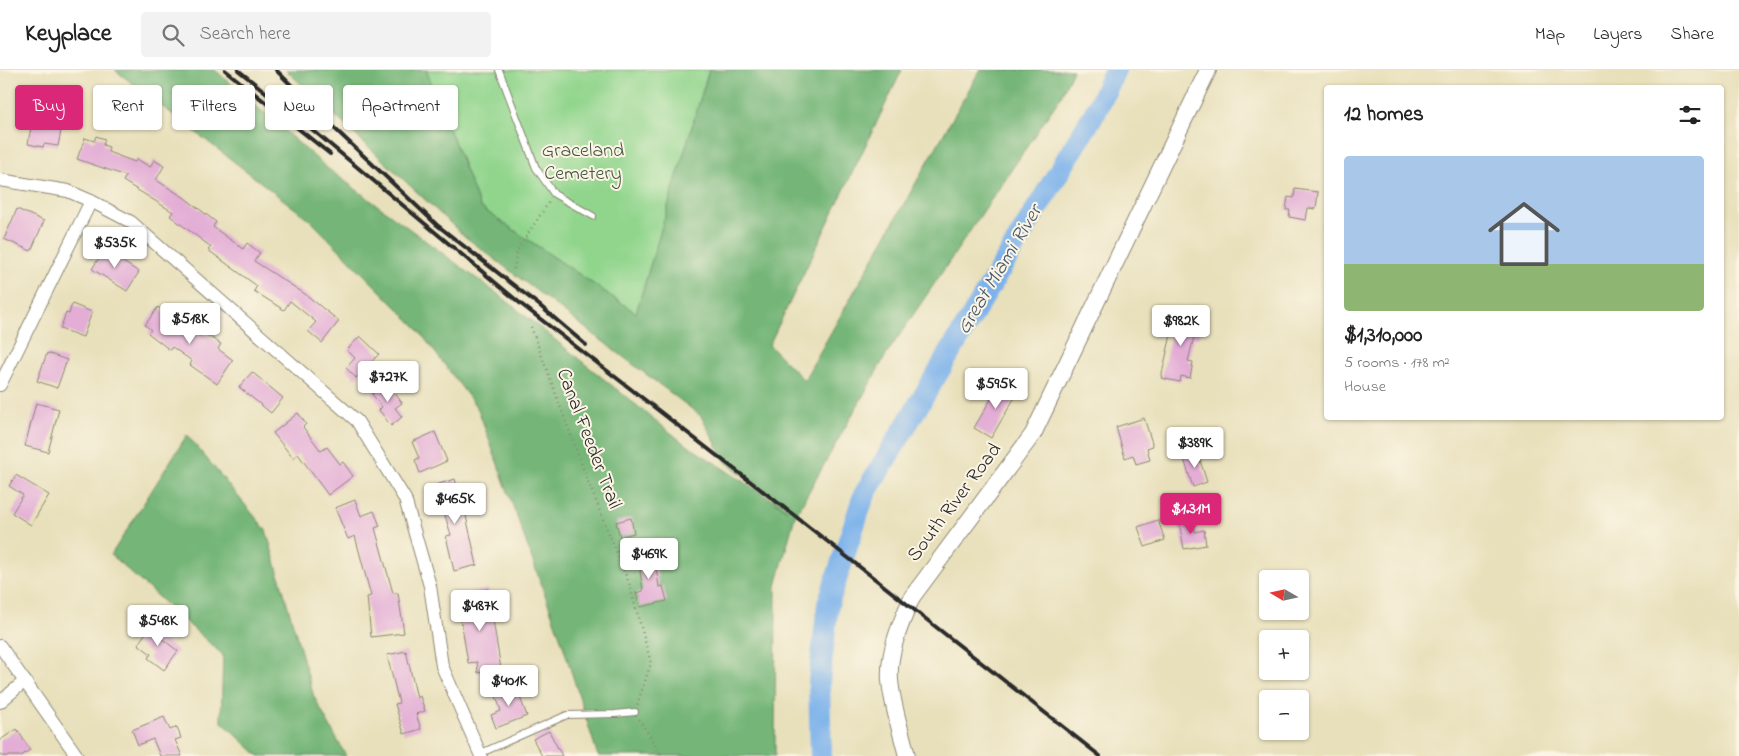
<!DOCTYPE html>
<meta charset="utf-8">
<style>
body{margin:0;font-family:"Indie Flower",sans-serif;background:#f2f2f2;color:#222;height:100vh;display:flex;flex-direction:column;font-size:19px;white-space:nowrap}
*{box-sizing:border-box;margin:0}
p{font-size:16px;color:#767676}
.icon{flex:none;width:28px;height:28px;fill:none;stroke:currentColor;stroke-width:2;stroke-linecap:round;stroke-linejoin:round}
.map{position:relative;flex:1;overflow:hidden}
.panel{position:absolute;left:1324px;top:15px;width:400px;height:335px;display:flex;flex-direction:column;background:#fff;border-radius:5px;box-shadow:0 1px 4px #0004}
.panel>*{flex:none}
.banner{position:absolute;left:15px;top:15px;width:475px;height:45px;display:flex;gap:10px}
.needle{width:32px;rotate:279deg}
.buttons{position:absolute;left:1259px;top:500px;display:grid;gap:10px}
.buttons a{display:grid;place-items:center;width:50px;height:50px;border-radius:5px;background:#fff;box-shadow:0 1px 4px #0004;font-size:25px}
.price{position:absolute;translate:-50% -42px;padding:0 11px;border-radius:5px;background:#fff;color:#222;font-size:16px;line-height:32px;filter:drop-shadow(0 1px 2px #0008)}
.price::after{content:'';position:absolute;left:50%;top:30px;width:15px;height:11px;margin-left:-8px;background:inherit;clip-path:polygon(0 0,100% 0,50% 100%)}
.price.current{background:#db2777;color:#fff}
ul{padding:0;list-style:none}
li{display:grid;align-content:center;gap:10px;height:265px;padding:0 20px}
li+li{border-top:1px solid #e0e0e0}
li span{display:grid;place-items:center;height:155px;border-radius:5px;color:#555}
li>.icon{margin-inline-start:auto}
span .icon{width:90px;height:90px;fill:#fffc;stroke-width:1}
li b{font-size:21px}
h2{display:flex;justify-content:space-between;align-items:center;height:60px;padding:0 20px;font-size:21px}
.pill{padding:0 18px;border-radius:5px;background:#fff;box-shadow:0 1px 4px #0004;font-size:18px;line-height:45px}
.pill.current{background:#db2777;color:#fff}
header{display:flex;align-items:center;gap:30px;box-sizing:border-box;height:70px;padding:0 25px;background:#fff;border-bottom:1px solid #e0e0e0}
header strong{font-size:24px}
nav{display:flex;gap:28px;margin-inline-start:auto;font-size:18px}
.search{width:350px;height:45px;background:#f2f2f2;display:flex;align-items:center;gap:12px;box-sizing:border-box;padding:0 18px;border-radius:5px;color:#767676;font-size:19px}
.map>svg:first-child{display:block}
.green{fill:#91d58d;stroke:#5e805c}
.forest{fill:#74b678;stroke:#507052}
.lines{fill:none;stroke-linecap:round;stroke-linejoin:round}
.river{stroke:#7db2eb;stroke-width:22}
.building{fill:#e3add6}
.service-casing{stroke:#8a8673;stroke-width:8}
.minor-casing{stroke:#8a8673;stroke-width:14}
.tertiary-casing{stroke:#8a8673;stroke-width:18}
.path{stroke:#8a8673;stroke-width:2.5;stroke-dasharray:1 4;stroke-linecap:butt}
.service{stroke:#fff;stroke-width:6}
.minor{stroke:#fff;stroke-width:12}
.tertiary{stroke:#fff;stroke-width:16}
.rail{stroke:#2b2b2b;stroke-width:4}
.labels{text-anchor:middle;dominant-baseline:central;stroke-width:4;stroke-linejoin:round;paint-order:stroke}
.park-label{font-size:20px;fill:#445644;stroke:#fcf5e5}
.street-label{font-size:20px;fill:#2b2b2b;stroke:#fcf5e5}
.water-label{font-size:21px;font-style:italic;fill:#485a6e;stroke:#fcf5e5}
</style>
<header>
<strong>Keyplace</strong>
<div class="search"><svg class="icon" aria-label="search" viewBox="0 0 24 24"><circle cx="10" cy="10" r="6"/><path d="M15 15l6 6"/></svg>Search here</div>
<nav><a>Map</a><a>Layers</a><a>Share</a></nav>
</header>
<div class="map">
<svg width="1739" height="686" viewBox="0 0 1739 686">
<rect width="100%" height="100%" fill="#fcf5e5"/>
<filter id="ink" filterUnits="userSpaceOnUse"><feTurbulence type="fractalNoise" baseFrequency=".02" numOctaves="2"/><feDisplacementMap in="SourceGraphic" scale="10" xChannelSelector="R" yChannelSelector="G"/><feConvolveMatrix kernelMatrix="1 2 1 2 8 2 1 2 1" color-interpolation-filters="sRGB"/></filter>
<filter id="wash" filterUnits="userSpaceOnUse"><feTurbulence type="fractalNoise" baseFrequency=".0096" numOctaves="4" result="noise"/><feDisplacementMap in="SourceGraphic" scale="20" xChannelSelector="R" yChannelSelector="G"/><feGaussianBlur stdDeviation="1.12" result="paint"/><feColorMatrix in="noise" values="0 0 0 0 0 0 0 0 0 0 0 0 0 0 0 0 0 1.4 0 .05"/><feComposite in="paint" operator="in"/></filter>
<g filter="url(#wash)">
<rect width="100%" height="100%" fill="#e8e0bb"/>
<polygon class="green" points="426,0 709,0 636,243 480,137"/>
<g class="forest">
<polygon points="115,0 215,0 327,98 503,228 681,371 787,440 726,392 701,346 463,165 286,0 426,0 480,137 636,243 709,0 902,0 769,275 804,310 980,0 1073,0 1060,28 886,285 795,446 776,516 775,686 598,686 561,569 478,339 416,257 311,151"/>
<polygon points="187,365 266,460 314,627 346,686 259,686 221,651 223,585 111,485"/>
</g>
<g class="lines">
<polyline class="river" points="821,686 819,612 828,534 864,425 1097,39 1115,0"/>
</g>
<g id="blocks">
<g class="building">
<polygon points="33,46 63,51 58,76 44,74 43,77 28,74"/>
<polygon points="96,66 105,69 103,75 109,77 108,82 135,92 137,89 150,97 154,90 164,96 156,110 185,128 216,152 213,157 243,179 247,173 260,183 254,191 305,224 339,251 322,273 308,261 316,252 290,231 284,240 254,221 257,216 208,180 211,177 170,146 173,142 123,111 126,106 77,89 85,68 94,71"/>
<polygon points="1295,119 1318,122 1316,139 1308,138 1306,150 1289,147 1290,140 1286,140 1288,127 1294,128"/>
<polygon points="17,139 44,151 31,181 4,169"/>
<polygon points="107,175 121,184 118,189 139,202 127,221 92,199"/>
<polygon points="72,234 92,242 83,267 60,259 66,243 69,244"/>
<polygon points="158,237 174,250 176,248 200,266 202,262 221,274 218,279 233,290 217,314 190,295 192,291 172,277 170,280 148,263 151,260 145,255"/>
<polygon points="1176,243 1203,249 1199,268 1194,267 1188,291 1193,292 1190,308 1181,306 1180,312 1161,308"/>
<polygon points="360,266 379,284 356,308 346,298 355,288 347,280"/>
<polygon points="47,283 67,290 57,318 37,311"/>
<polygon points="252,302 283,328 271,343 239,317"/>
<polygon points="387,312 402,333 395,338 402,347 391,356 379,340 382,337 372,324"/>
<polygon points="1001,312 1018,322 991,368 974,358"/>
<polygon points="36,333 59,339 48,382 25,376"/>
<polygon points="298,343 306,354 303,357 321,381 327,377 340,394 343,392 353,406 328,425 298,384 293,388 273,363"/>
<polygon points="1144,348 1153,376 1147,378 1150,390 1136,394 1133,385 1125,388 1116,357"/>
<polygon points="435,362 447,391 420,403 415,390 419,388 412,372"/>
<polygon points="1197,381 1207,412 1193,417 1183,386"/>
<polygon points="16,405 49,425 31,455 12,443 23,425 9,416"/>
<polygon points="455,409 466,446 477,495 454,501 446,466 451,465 441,432 434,434 429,417"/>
<polygon points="355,430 361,446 374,441 380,456 375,458 393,523 398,523 404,563 371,567 367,527 371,526 355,466 348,469 335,438"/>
<polygon points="631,448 634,463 620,467 616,452"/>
<polygon points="1193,448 1195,462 1204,460 1206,475 1184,479 1179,451"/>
<polygon points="1158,450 1165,470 1145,477 1138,457"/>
<polygon points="653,478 659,517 663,516 667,531 640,537 636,523 643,521 637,481"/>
<polygon points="488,519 501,599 478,603 477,592 468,593 460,544 468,542 465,524"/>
<polygon points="153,553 165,562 161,568 178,581 164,600 148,588 151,584 138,574"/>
<polygon points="406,581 417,628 420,626 425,641 416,644 421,659 404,664 395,634 399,633 387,585"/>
<polygon points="516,616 527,646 496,658 491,645 501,641 495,623"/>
<polygon points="164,647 170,660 177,657 181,668 175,670 182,686 160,686 153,669 138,675 132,660"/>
<polygon points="17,659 30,680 21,686 0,686 0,670"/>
<polygon points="549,661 562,686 542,686 533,669"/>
</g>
</g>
</g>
<g filter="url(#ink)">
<use href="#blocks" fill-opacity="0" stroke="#8a8673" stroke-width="1"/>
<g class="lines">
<defs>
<g id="service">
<polyline points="499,0 536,98 554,124 593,146"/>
<polyline points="479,684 567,645 615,644 635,642"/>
</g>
<g id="minor">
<polyline points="0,110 68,121 91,131 131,152 357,351 405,429 430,516 442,596 481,686"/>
<polyline points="0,315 91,131"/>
<polyline points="0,576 77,686"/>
<polyline points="0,632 25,611"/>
</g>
<path id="tertiary" d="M907,686C901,661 892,635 890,610C888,581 901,553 912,527L1033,364L1208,0"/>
</defs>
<use href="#service" class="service-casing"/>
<use href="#minor" class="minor-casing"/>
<use href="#tertiary" class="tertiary-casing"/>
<g class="path">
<polyline points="514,199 517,180 549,132"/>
<polyline points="531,257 587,409 629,513 651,593 637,635"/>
<polyline points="639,649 662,686"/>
</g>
<use href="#service" class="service"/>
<use href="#minor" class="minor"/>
<use href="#tertiary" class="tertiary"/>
<g class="rail">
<polyline points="225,0 330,84"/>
<polyline points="238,0 308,56 521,234 795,446 1100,686"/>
<polyline points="276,0 333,57 437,155 539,235 586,275"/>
</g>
</g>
</g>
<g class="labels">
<g class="park-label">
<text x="583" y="81">Graceland<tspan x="583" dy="23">Cemetery</tspan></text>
</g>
<g class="street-label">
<text transform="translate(588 369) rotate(69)">Canal Feeder Trail</text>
<text transform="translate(955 433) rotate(-53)">South River Road</text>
</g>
<g class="water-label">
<text transform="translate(1000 200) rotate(-59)">Great Miami River</text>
</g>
</g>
</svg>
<div class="buttons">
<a><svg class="needle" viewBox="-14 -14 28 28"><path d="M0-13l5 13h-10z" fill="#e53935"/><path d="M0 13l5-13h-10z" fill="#767676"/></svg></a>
<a>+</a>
<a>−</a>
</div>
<b class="price" style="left:115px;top:199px">$535K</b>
<b class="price" style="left:190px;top:275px">$518K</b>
<b class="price" style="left:1181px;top:277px">$982K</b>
<b class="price" style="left:388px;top:333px">$727K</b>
<b class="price" style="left:996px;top:340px">$595K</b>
<b class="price" style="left:1195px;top:399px">$389K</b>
<b class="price" style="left:455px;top:455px">$465K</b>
<b class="price current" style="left:1191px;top:465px">$1.31M</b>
<b class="price" style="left:649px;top:510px">$469K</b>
<b class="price" style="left:480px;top:562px">$487K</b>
<b class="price" style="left:158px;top:577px">$548K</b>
<b class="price" style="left:509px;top:637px">$401K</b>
<div class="banner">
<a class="pill current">Buy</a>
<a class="pill">Rent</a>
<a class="pill">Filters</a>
<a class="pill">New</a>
<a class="pill">Apartment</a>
</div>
<section class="panel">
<h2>12 homes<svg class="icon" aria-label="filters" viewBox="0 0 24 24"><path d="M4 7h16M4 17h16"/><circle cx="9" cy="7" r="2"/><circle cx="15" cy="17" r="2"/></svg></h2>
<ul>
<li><span style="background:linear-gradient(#a9c7e8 70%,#8fb573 0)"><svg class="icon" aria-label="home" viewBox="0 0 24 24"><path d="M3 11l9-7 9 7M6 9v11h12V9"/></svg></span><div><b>$1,310,000</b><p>5 rooms · 178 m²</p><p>House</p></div></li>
</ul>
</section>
</div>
